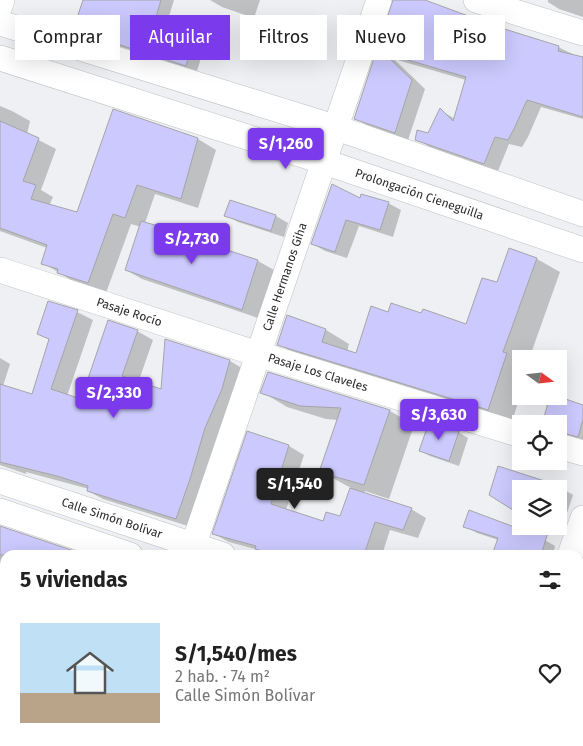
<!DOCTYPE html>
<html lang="es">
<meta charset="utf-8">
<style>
body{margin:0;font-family:"Fira Sans",sans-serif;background:#f2f2f2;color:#222;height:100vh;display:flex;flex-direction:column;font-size:19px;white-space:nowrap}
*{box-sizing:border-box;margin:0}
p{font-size:16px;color:#767676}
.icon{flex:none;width:28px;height:28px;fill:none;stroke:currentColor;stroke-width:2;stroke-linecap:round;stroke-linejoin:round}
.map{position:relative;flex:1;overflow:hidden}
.panel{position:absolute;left:0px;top:550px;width:584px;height:196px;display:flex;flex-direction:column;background:#fff;border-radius:15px 15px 0 0;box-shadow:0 5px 20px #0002}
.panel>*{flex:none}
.guide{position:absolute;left:15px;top:15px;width:554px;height:45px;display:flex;gap:10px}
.needle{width:32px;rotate:105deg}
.tools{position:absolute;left:512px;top:350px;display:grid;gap:10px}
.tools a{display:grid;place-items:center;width:55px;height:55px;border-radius:0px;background:#fff;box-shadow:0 5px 20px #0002;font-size:25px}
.price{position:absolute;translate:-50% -42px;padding:0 11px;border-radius:5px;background:#7c3aed;color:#fff;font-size:16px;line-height:32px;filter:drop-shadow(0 1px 2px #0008)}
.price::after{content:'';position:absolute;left:50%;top:30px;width:15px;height:11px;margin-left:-8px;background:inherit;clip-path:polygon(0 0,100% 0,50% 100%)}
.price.selected{background:#222;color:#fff}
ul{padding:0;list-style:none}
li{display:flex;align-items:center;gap:15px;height:125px;padding:0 20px}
li span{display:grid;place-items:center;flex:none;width:140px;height:100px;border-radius:0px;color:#555}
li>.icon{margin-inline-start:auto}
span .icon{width:60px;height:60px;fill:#fffc;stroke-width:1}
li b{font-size:21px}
h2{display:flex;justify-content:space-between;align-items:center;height:60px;padding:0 20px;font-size:21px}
.tag{padding:0 18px;border-radius:0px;background:#fff;box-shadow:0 5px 20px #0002;font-size:18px;line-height:45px}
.tag.selected{background:#7c3aed;color:#fff}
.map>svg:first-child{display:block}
.shadow{fill:#0003}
.building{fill:#cbc9fd;stroke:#a5a5a8}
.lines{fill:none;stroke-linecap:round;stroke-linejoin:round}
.street-casing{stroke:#bec1c3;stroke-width:26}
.street{stroke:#fff;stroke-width:25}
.labels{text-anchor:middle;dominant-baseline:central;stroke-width:4;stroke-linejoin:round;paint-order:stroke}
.street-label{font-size:12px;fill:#2b2c2d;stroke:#fff}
</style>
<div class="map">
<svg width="583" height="746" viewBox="0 0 583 746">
<rect width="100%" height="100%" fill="#eef0f3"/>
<g class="shadow">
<polygon points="84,0 174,0 165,29 194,38 205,45 197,71 86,36 74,30"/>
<polygon points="210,0 260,0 254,18 222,7"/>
<polygon points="394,0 419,0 498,28 558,47 583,59 583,119 541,107 528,137 522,147 509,144 498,171 430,147 416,139 429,135 440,110 455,119 466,80 394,59 425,89 408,140 369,126 355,118"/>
<polygon points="548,0 583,0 583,17 559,9 548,2"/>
<polygon points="0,106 12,111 30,121 27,134 56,149 41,190 53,197 49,206 77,214 114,111 198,139 216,150 198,208 155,194 145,223 171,231 179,236 258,261 274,270 258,318 142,279 126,270 141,227 131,224 106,293 76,283 43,263 47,248 0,231"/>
<polygon points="360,200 388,203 401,210 393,237 359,226 347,258 325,251 313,244"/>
<polygon points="231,201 276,216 288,223 284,237 238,222 226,215"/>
<polygon points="537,259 560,272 529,359 521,359 521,393 512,422 302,358 278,344 288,317 326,330 349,344 347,352 357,355 389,313 422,314 467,325 498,284"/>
<polygon points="77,312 93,320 67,396 82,401 137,331 153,340 138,383 162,391 166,340 230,361 245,370 191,527 103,499 88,491 89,489 26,472 26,474 0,465 0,358 10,364 3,386 33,396 50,340 39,334"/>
<polygon points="262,392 390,411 414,425 389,499 365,491 364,494 411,509 426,518 418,538 390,530 382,555 268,555 262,551 229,542 214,534 289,446 304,455 286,510 324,522 341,518 351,488 320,471 338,420 326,419 287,407"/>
<polygon points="583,406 583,441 559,442 559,424"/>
<polygon points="458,432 468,438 459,466 430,456 421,451"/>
<polygon points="499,468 562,488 573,495 563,525 559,524 559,526 559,489 521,489 521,513 490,494"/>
<polygon points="465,526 543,539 555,546 553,555 494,555 498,540 477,533"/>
<polygon points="543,526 559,526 557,534"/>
<polygon points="0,527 79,555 5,555 5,619 0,618"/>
<polygon points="583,561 583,622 579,621 579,569"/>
<polygon points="579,715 583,717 583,746 522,746 521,741 579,741"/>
<polygon points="72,741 114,741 112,746 70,746"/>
<polygon points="142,741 502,741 500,746 147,746 148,745"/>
</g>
<g class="building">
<polygon points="83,0 161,0 154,24 195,37 186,66 73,30"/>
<polygon points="393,0 425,0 498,27 559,46 558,51 583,57 583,117 527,100 514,129 508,140 495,137 484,164 415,140 417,130 428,133 440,108 453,121 466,77 384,53 412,80 395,133 354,119"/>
<polygon points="113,109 198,138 181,199 137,185 125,218 113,214 88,283 57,273 58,269 41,264 47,245 0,228 0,121 39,138 23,181 36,185 31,199 77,212"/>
<polygon points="332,184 360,198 361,194 389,202 380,230 346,220 335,252 311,244"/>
<polygon points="230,200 276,215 271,231 224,216"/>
<polygon points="141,221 172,230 171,232 258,260 242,310 125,270"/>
<polygon points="509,248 537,258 503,352 507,353 488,410 277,345 287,315 326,329 322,342 356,353 371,306 388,312 391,303 421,313 423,309 466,324 482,278 497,282"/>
<polygon points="48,301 78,310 51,389 81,399 108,320 138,330 122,376 161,389 165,339 230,360 222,389 205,428 190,479 176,519 87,491 88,486 57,476 0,462 0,384 32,394 49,339 37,334"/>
<polygon points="268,372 390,410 364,485 319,472 341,408 300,406 260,393"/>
<polygon points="550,396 557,396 583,405 583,419 578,437 559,432 559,424 542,424"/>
<polygon points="429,422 459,431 449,461 419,451"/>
<polygon points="247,431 289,445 271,504 323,521 326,512 340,516 350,488 412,508 403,530 375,522 364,555 278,555 255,549 256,546 212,534"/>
<polygon points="498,466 557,485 556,489 521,489 521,515 489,495"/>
<polygon points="469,510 533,534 536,526 550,526 541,555 492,555 498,538 463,527"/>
<polygon points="0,526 80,553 80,555 0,555"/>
</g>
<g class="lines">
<defs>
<g id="street">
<polyline points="476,0 583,33"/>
<polyline points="0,6 2,0"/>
<polyline points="0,23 337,128 583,214"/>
<path id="s1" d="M0,58L325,162L583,250"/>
<path id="s2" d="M0,270L258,354L521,435"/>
<polyline points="559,446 583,453"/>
<path id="s3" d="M0,481L223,555"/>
<polyline points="0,511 130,555"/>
<path id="s4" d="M190,555L379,0"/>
<polyline points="570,555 583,518"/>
<polyline points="0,676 5,678"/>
<polyline points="579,682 583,683"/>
<polyline points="579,706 583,708"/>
<polyline points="124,746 126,741"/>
<polyline points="505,746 507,741"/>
</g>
</defs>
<use href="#street" class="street-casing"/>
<use href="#street" class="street"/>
</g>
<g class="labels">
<g class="street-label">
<text stroke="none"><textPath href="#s1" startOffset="441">Prolongación Cieneguilla</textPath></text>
<text stroke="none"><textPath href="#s4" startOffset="294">Calle Hermanos Giha</textPath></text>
<text stroke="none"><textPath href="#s2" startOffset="136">Pasaje Rocío</textPath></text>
<text stroke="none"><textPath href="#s2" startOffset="334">Pasaje Los Claveles</textPath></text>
<text stroke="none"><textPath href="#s3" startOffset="118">Calle Simón Bolívar</textPath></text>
</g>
</g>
</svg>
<div class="tools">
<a><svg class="needle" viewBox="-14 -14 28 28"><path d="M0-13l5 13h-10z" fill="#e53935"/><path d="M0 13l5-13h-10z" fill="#767676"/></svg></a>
<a><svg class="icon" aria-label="locate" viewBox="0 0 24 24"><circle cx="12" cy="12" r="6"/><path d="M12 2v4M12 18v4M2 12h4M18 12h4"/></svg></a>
<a><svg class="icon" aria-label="layers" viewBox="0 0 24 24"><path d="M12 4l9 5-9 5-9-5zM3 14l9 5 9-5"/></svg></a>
</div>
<b class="price" style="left:286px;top:170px">S/1,260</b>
<b class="price" style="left:192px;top:265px">S/2,730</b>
<b class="price" style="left:114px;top:419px">S/2,330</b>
<b class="price" style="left:439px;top:441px">S/3,630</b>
<b class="price selected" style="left:295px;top:510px">S/1,540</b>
<div class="guide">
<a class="tag">Comprar</a>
<a class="tag selected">Alquilar</a>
<a class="tag">Filtros</a>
<a class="tag">Nuevo</a>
<a class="tag">Piso</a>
</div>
<section class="panel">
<h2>5 viviendas<svg class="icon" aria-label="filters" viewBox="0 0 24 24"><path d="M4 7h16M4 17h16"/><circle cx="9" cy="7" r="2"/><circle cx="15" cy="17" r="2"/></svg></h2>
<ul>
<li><span style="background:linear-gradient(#bfe0f5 70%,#b9a48a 0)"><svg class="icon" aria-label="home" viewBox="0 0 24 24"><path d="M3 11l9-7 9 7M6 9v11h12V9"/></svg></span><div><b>S/1,540/mes</b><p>2 hab. · 74 m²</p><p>Calle Simón Bolívar</p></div><svg class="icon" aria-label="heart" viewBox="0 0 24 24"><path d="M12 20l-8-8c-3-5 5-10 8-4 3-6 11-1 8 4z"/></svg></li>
</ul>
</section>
</div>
